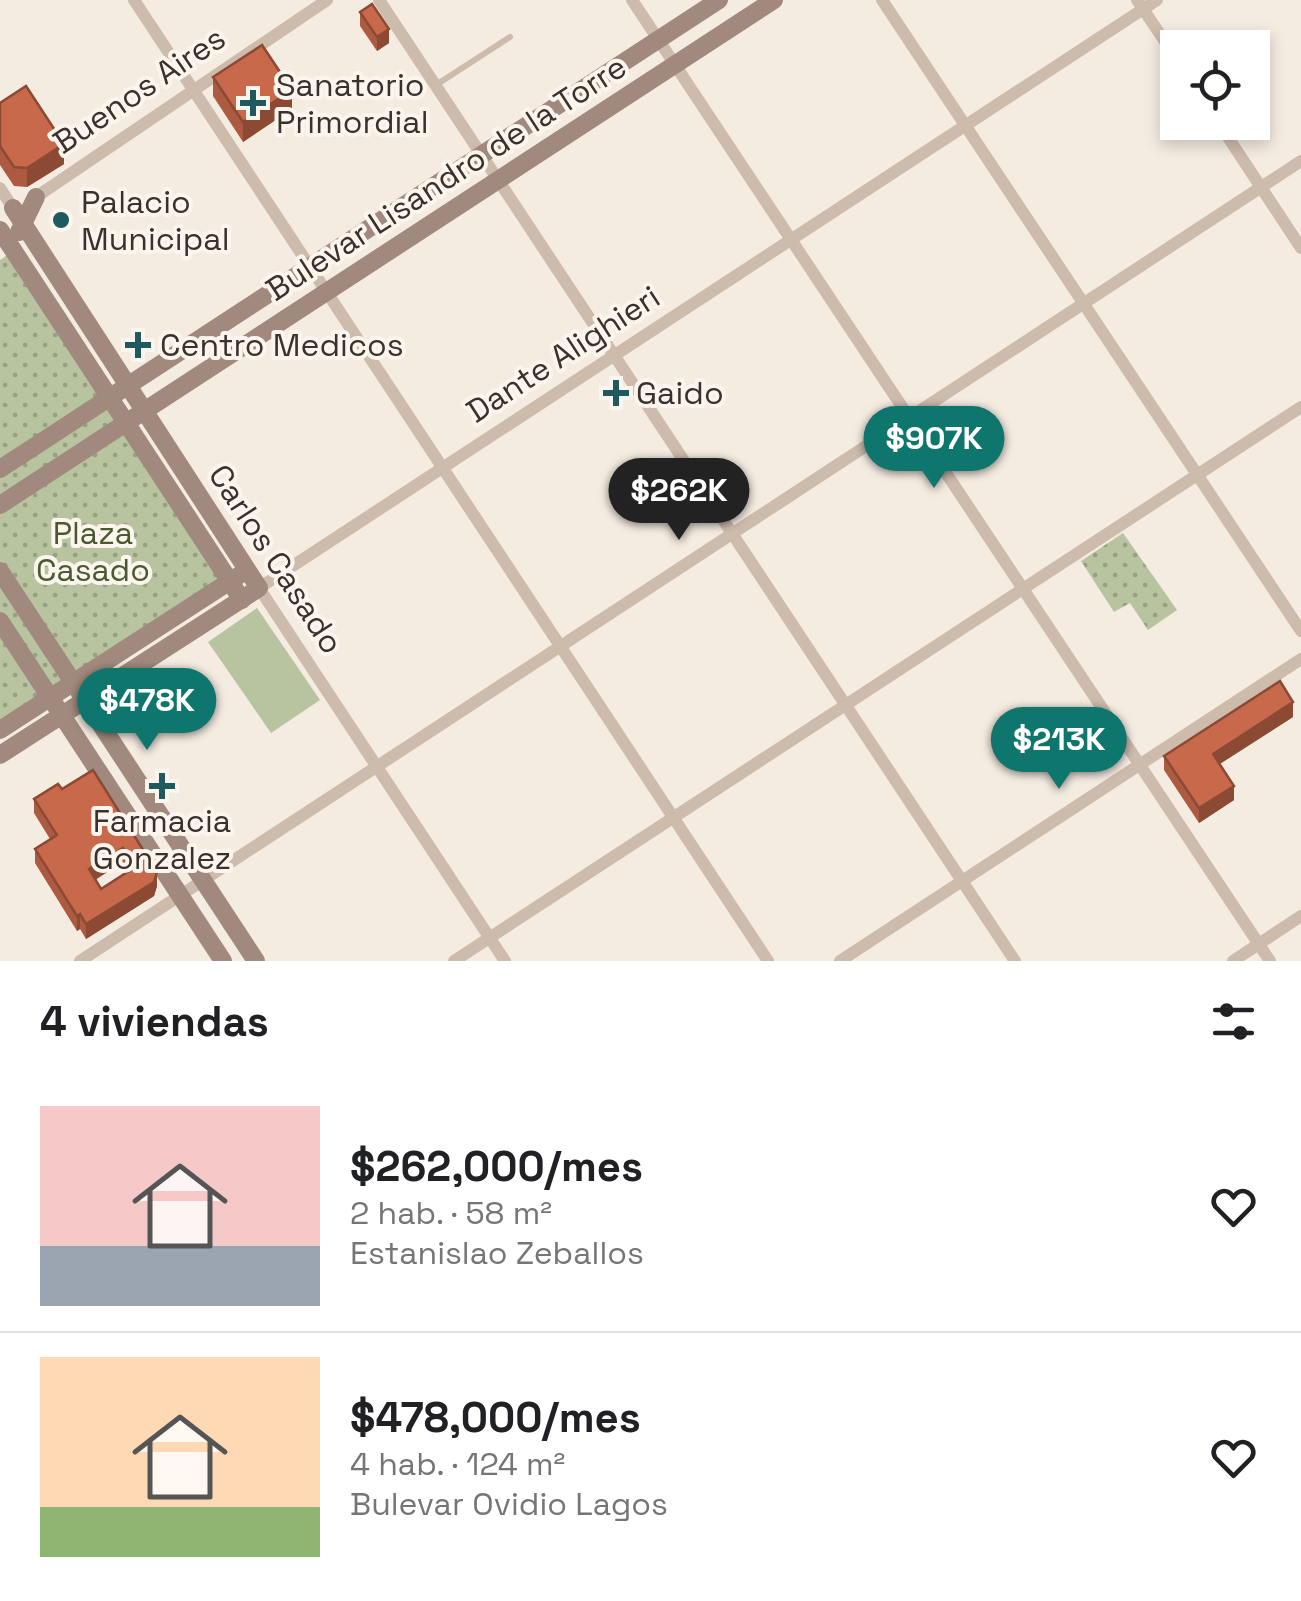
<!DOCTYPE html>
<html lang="es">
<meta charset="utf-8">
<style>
body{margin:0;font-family:"Space Grotesk",sans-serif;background:#f6f6f6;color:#202124;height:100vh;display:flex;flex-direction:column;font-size:38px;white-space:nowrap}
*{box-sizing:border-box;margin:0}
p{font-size:32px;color:#757577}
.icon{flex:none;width:55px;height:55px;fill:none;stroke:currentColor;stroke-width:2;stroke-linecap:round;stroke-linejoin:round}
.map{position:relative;height:961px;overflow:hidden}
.side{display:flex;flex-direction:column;background:#fff;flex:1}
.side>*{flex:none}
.controls{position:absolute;left:1160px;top:30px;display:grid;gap:20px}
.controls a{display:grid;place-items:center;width:110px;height:110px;border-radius:0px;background:#fff;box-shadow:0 5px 15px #0003;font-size:50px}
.price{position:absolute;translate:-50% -85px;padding:0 22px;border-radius:35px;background:#0f766e;color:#fff;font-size:32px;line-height:65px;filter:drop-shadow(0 2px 5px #0008)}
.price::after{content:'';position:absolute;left:50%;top:60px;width:30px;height:22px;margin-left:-15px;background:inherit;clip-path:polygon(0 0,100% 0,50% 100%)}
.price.on{background:#222;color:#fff}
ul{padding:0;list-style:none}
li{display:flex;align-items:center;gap:30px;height:250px;padding:0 40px}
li+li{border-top:2px solid #e0e0e0}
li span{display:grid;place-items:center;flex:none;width:280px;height:200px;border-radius:0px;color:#555}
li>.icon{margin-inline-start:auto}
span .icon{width:120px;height:120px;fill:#fffc;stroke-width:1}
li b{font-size:42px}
h2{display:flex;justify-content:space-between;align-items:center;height:120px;padding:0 40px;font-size:42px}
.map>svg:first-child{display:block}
.grass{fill:#b8c4a0}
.park{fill:url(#park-dots)}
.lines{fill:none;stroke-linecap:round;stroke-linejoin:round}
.lane{stroke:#cdbbac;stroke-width:6}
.street{stroke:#cdbbac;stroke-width:12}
.secondary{stroke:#a18a7d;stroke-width:18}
.wall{fill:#ac5a40;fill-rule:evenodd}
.shaded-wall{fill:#8c4a34}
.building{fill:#c8694b;stroke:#8c4a34;stroke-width:2.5;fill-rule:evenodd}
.poi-dot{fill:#1f5a5e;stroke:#fbf5ee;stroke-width:4}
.labels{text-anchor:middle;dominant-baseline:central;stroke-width:8;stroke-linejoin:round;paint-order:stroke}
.poi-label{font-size:32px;fill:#3b302b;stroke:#fbf5ee;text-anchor:start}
.street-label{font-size:32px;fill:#3b302b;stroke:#fbf5ee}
.park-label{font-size:32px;fill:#4a5a2e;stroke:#fbf5ee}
</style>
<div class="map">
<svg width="1301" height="961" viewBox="0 0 1301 961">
<defs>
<pattern id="park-dots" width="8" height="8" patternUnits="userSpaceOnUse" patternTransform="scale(2.5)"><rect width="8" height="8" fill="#b8c4a0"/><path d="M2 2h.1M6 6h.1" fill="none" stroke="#97a083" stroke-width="1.8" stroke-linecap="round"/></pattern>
</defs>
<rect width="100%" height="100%" fill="#f4ebe1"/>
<polygon class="grass" points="257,608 320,700 271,733 208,642"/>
<g class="park">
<polygon points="9,254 223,581 0,725 0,260"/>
<polygon points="1123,533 1177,610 1148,630 1130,603 1114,612 1081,561"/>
</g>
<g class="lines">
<polyline class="lane" points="436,85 510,37"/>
<g class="street">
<polyline points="134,0 768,961"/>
<polyline points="379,0 1015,961"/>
<polyline points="632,0 1270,961"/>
<polyline points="882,0 1301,631"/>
<polyline points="1137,0 1178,61"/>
<polyline points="1218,122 1301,248"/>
<polyline points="0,188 13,208"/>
<polyline points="36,197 327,0"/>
<polyline points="80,961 1301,161"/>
<polyline points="454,961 1301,407"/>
<polyline points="505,961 259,588 1157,0"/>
<polyline points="840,961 1301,659"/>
<polyline points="1233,961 1301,916"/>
</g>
<g class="secondary">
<polyline points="0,230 242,600"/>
<polyline points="19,232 36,197"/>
<polyline points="0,469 719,0"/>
<polyline points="0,505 774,0"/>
<polyline points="0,571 256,961"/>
<polyline points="0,621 223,961"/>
<polyline points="0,730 238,576"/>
<polyline points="0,755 259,588 13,208"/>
</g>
</g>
<g class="wall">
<polygon points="360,12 389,43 377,51 360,26"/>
<polygon points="213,77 292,109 243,142 213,96"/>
<polygon points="0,103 64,164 27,187 14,186 0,165"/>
<polygon points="1293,717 1220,764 1234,800 1199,823 1164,770 1164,756"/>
<path d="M93,770L157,886L154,896L86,939L80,929L77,931L35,863V849L50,839L34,813V799L62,789ZM123,862L128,871L101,889L95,879Z"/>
</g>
<g class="shaded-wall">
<polygon points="389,29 389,43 377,51 377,37"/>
<polygon points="292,90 292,109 243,142 243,122"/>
<polygon points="64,144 64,164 27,187 27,168"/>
<polygon points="1293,702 1293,717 1213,768 1213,754"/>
<polygon points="1234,786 1234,800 1199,823 1199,808"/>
<polygon points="123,848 123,862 89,884 89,869"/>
<polygon points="157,872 157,886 154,896 86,939 86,924"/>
<polygon points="80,914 80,929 77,931 77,916"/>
</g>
<g class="building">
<polygon points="372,4 389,29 377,37 360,12"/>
<polygon points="262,45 292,90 243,122 213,77"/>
<polygon points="26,86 64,144 27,168 14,167 0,146 0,103"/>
<polygon points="1280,681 1293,702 1213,754 1234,786 1199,808 1164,756"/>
<path d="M93,770L157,872L154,882L86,924L80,914L77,916L35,849L57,835L34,799L58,784L62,789ZM123,848L135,867L101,889L89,869Z"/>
</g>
<g class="poi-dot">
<path d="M248 88h10v10h10v10h-10v10h-10v-10h-10v-10h10z"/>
<circle cx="61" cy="220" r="10"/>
<path d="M133 330h10v10h10v10h-10v10h-10v-10h-10v-10h10z"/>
<path d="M611 378h10v10h10v10h-10v10h-10v-10h-10v-10h10z"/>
<path d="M157 771h10v10h10v10h-10v10h-10v-10h-10v-10h10z"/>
</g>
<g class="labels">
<g class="poi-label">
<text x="276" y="85">Sanatorio<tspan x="276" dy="37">Primordial</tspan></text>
<text x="81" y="202">Palacio<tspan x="81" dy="37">Municipal</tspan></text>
<text x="160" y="345">Centro Medicos</text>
<text x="636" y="393">Gaido</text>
<text x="162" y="821" text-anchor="middle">Farmacia<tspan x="162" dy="37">Gonzalez</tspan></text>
</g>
<g class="street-label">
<text transform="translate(139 90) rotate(-34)">Buenos Aires</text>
<text transform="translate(446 178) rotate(-33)">Bulevar Lisandro de la Torre</text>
<text transform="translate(563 354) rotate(-33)">Dante Alighieri</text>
<text transform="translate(276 559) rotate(57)">Carlos Casado</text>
</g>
<g class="park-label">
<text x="93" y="533">Plaza<tspan x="93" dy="37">Casado</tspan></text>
</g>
</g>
</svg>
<div class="controls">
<a><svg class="icon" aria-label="locate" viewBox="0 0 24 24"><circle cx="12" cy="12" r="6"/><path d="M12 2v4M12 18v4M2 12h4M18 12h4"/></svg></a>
</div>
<b class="price" style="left:934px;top:491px">$907K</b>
<b class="price on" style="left:679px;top:543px">$262K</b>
<b class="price" style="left:147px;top:753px">$478K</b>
<b class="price" style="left:1059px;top:792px">$213K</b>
</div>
<section class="side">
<h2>4 viviendas<svg class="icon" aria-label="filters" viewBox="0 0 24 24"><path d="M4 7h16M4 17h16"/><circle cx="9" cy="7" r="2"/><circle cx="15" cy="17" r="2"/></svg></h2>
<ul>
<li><span style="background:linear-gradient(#f6c9c9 70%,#9aa5b1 0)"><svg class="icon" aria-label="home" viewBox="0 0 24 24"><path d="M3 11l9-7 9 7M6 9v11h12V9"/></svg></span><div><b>$262,000/mes</b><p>2 hab. · 58 m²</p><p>Estanislao Zeballos</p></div><svg class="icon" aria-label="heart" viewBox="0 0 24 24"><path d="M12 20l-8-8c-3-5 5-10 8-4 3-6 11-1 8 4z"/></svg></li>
<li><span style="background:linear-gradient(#ffd9b3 75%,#8fb573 0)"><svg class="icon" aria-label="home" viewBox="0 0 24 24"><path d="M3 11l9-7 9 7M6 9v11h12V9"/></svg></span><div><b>$478,000/mes</b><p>4 hab. · 124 m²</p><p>Bulevar Ovidio Lagos</p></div><svg class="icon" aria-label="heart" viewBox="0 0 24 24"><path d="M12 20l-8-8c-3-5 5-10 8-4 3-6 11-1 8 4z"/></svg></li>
</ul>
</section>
